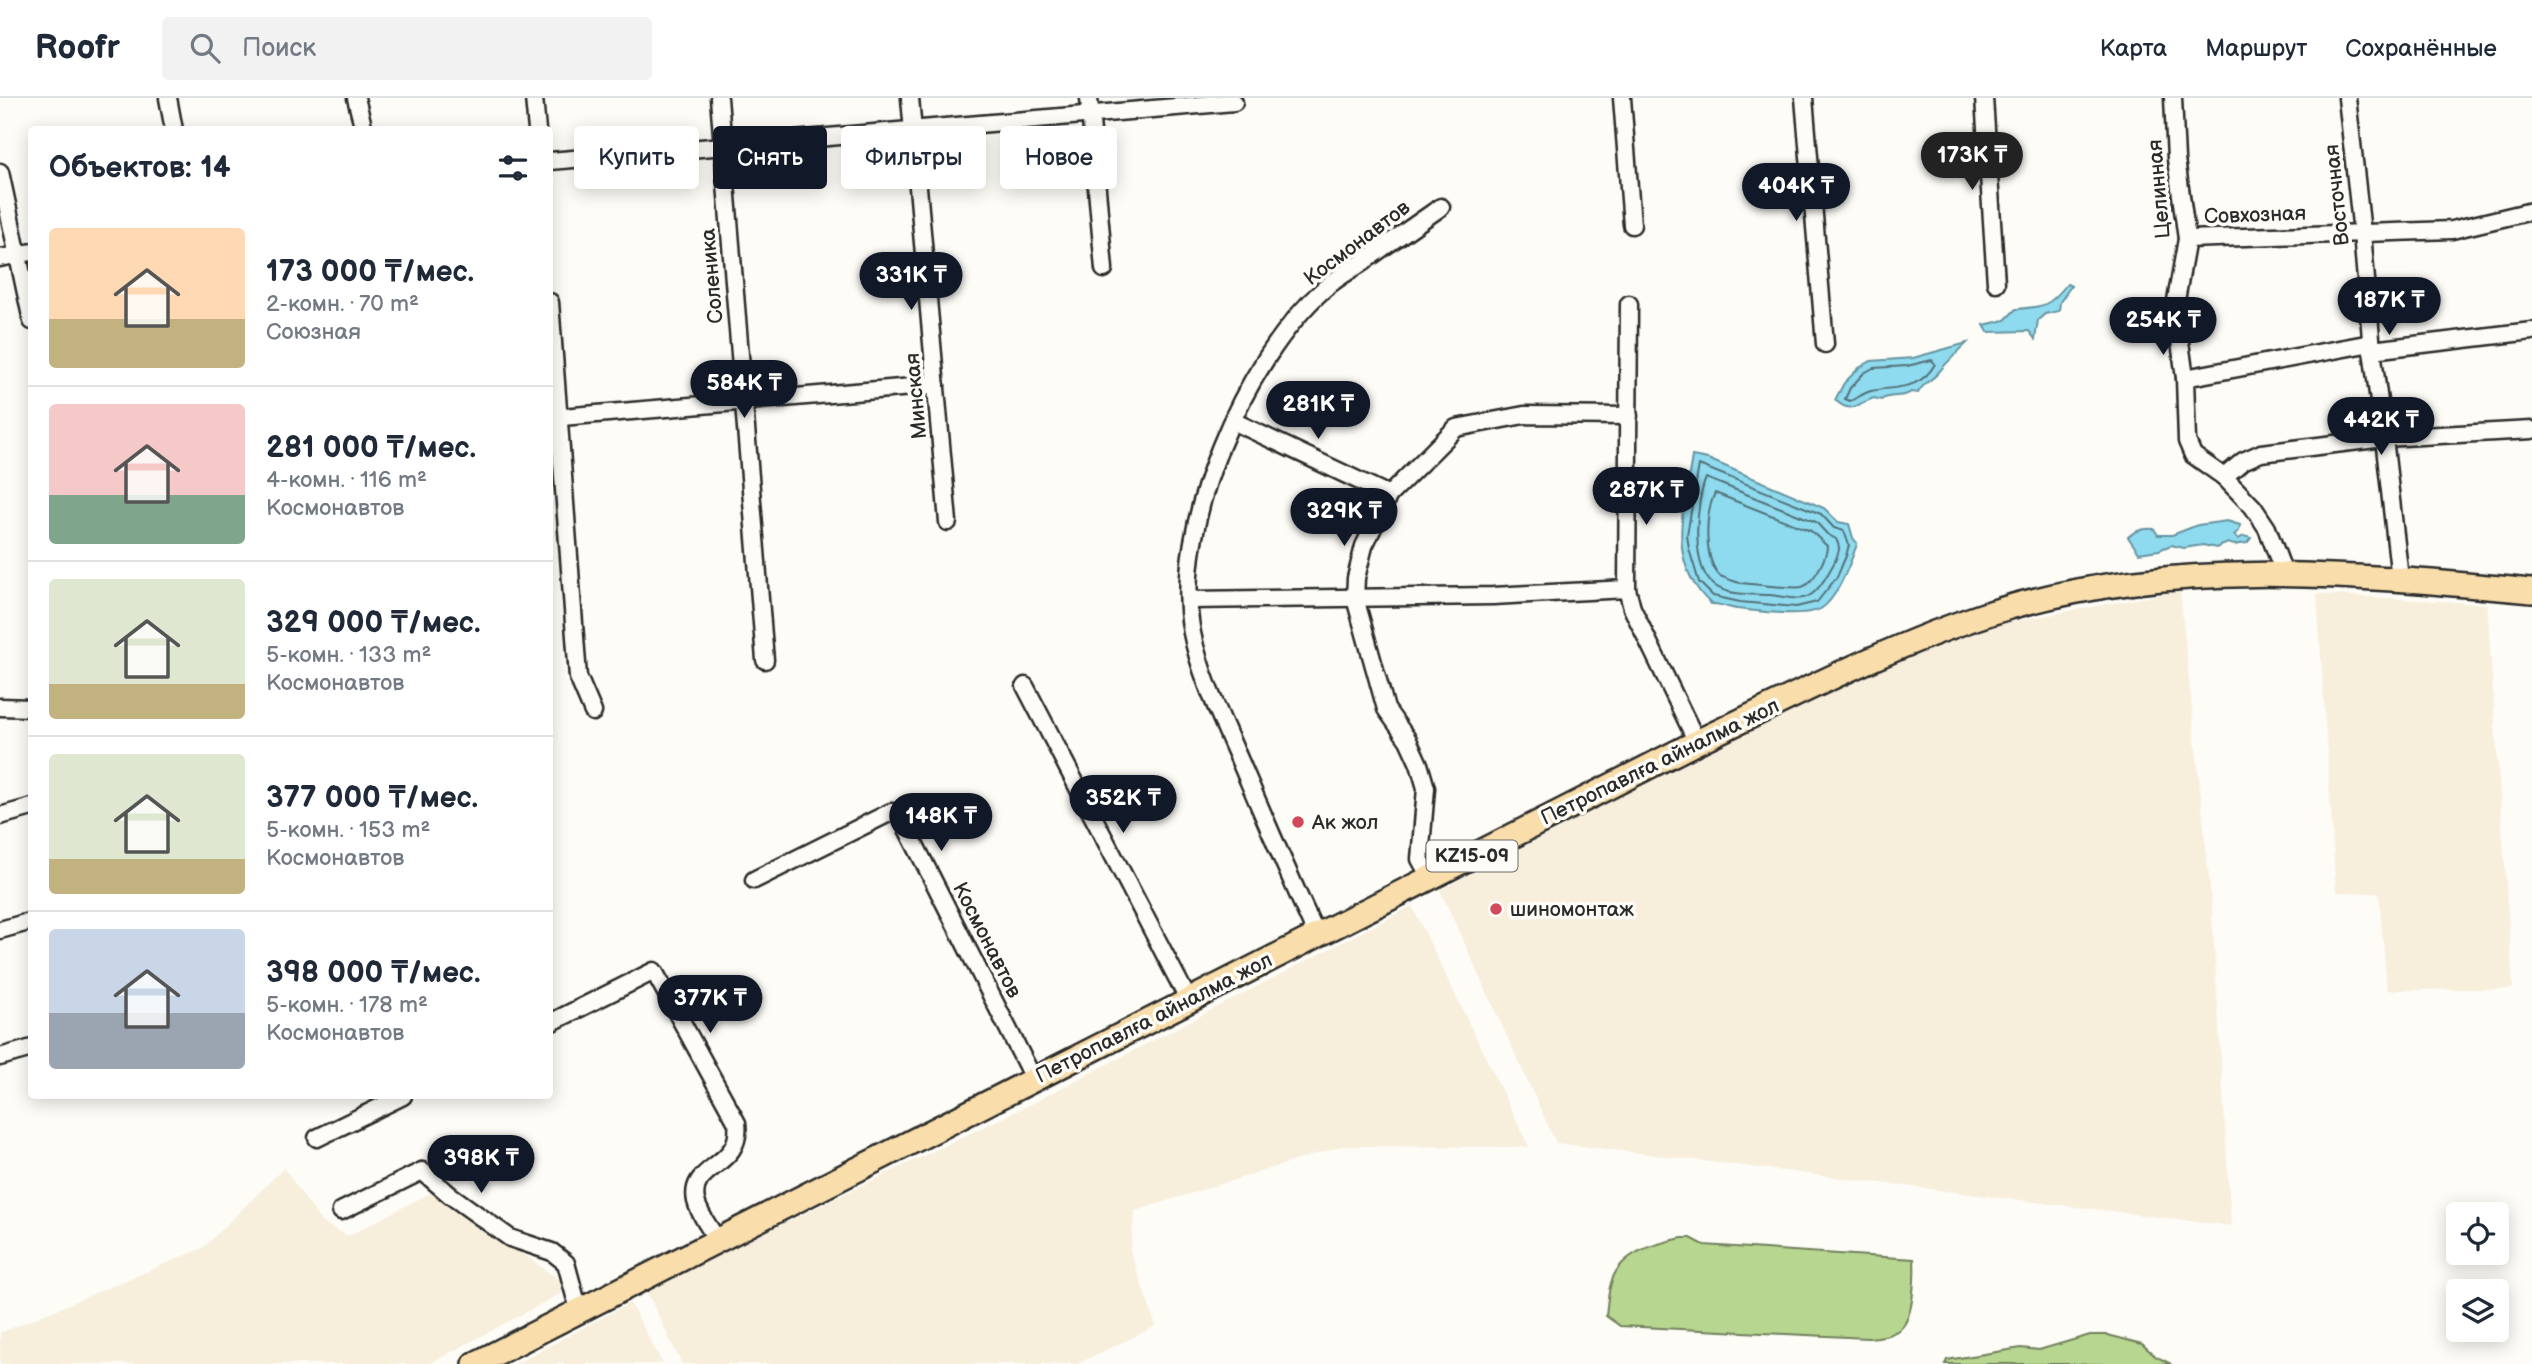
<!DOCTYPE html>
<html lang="ru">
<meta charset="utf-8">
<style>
body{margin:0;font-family:"Balsamiq Sans",sans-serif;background:#f2f2f3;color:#1f2937;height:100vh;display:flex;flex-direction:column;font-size:26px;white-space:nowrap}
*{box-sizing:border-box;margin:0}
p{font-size:23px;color:#747a83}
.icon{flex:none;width:38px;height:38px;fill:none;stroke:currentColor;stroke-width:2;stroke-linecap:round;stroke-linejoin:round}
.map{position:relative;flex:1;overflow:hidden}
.details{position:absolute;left:28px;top:28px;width:525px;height:973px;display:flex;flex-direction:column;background:#fff;border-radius:7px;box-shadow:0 4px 18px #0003}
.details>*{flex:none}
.hud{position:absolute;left:574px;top:28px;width:665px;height:63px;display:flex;gap:14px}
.tools{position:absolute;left:2446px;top:1104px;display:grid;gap:14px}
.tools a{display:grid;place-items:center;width:63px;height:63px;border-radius:7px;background:#fff;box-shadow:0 4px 18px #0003;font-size:35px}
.price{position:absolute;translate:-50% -60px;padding:0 16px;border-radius:24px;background:#111827;color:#fff;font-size:23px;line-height:46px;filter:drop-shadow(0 2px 4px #0008)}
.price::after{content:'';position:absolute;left:50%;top:42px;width:21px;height:16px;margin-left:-10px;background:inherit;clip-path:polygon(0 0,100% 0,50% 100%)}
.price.current{background:#222;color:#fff}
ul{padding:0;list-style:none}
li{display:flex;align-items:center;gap:21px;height:175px;padding:0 21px}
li+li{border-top:2px solid #e0e1e3}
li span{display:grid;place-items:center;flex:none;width:196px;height:140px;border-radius:7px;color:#555}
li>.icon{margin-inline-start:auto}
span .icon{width:84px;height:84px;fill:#fffc;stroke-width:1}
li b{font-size:30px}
h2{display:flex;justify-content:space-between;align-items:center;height:84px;padding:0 21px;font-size:30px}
.chip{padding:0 24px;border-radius:7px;background:#fff;box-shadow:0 4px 18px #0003;font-size:24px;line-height:63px}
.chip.current{background:#111827;color:#fff}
header{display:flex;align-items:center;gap:42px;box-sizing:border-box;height:98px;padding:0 35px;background:#fff;border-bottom:2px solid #e0e1e3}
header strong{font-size:33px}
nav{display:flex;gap:38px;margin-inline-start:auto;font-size:24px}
.search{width:490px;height:63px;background:#f2f2f3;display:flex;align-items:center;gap:18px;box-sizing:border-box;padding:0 24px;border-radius:7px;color:#747a83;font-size:26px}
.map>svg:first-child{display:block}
.built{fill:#f7eedc}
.green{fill:#b7d68f;stroke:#71805d;stroke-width:2}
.water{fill:#8edaee;stroke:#6694a0;stroke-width:2}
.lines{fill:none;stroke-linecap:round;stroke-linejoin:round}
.shore{stroke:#537179;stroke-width:2}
.minor-casing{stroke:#2b2b2b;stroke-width:21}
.highway-casing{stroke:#2b2b2b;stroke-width:28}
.minor{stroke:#fdfcf7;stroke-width:16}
.highway{stroke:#f9deab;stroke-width:23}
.poi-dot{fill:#d1495b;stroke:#fdfcf7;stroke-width:2.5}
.labels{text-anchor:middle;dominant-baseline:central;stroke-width:7;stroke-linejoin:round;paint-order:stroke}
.shield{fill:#fdfcf7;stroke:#6a6a68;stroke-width:2}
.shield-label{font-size:19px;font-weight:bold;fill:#2b2b2b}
.street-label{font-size:21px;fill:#2b2b2b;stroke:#fdfcf7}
.poi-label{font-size:21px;fill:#2b2b2b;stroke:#fdfcf7;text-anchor:start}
</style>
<header>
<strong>Roofr</strong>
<div class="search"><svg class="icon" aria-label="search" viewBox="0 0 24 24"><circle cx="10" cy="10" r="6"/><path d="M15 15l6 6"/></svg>Поиск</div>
<nav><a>Карта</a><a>Маршрут</a><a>Сохранённые</a></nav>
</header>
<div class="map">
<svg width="2532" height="1266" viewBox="0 0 2532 1266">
<rect width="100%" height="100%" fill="#fdfcf7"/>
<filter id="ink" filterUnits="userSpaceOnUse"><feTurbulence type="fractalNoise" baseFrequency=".0143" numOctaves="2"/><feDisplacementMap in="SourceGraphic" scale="14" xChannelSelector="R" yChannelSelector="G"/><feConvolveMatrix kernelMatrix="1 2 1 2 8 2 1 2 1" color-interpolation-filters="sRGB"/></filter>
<g filter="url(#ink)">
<g class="built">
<polygon points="2180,493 2211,800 2231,1128 1556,1045 1440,792 1708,653 1831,593 1936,548 1999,526"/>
<polygon points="2317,496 2487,506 2513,891 2387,892 2379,795 2336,794"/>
<polygon points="1412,808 1529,1049 1342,1048 1135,1113 1130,1153 1156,1228 1077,1266 682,1266 646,1192 1025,1009"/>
<polygon points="284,1070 321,1124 348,1138 434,1093 571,1190 429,1266 0,1266 0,1235 203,1150"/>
<polygon points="630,1205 663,1266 515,1266"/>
</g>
<g class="green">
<path d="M1682,1140H1691L1704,1147L1914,1161C1915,1178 1914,1220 1900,1231C1891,1238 1879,1239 1868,1240L1620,1228L1606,1218C1607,1207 1608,1195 1611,1185C1620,1154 1654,1146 1682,1140Z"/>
<polygon points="2090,1237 2108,1237 2142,1246 2155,1258 2171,1266 1945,1266 1947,1262 2021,1250 2039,1252"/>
</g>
<g class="water">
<path d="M2067,186L2071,188L2060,204L2059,213L2045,216L2038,222L2035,241L2029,233L1988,234L1984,227L2005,222L2016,211C2043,209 2049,209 2067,186Z"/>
<path d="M1967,245C1957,255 1947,264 1938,275C1932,282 1922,286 1918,295L1911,294C1902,301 1890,295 1881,302L1874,300C1856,306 1852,317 1835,302L1844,285L1859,270L1871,263L1913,260Z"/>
<path d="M1692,358L1708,361L1824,410L1838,424L1849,426L1853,440L1857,445L1856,449C1850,466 1837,500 1822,510C1807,520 1756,513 1737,511C1727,510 1720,505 1711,506C1665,463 1684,412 1692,358Z"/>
<path d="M2227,423L2240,427L2239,433L2234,437L2238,441L2244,438L2251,440L2247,445L2234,447L2228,445L2216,450L2203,447L2184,450L2171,447L2159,452L2139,455L2128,439C2136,432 2144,430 2154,431L2158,437H2172L2198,427Z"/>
</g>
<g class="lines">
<g class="shore">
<path d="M1932,262L1935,266C1920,293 1896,288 1871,293C1864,295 1857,300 1850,303L1845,301L1850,290L1864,275L1873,270L1907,268Z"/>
<polygon points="1699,367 1821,416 1834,430 1844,433 1849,447 1846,458 1837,479 1817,504 1796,509 1740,504 1713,498 1699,484 1689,451 1687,437"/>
<path d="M1706,380L1816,424L1827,436L1836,441C1837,443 1839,448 1839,451C1838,461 1821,490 1812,496C1801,505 1783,498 1770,497C1753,496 1728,498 1714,487C1690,469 1696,404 1706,380Z"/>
<path d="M1715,395L1811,433L1827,448C1827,459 1814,485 1802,489C1795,491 1751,486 1741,485C1734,484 1726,480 1720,478C1703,461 1705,415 1715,395Z"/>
</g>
<defs>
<g id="minor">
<polyline points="168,0 174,32"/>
<polyline points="356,0 364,32"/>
<polyline points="534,0 537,32"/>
<polyline points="719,0 765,562"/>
<polyline points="910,0 948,424"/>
<polyline points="1089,0 1104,171"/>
<polyline points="1622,0 1632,127"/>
<polyline points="1804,0 1825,246"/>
<polyline points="1984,0 1996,185"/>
<polyline points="2173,0 2176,61 2187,141 2175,208 2185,280 2187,343 2193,357 2224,379 2253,409 2267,430 2284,475"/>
<polyline points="2347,0 2362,135 2372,252 2384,340 2400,481"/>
<polyline points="550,63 1234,4"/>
<polyline points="0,74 32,223"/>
<polyline points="2187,141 2452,132 2532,113"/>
<polyline points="0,160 32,154"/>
<polyline points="550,204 578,579 593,614"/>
<polyline points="1629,206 1627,491 1632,510 1697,644"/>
<polyline points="2372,252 2532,233"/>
<polyline points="2185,280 2371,245"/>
<polyline points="550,320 936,287"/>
<polyline points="1233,323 1389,397"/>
<polyline points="2224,379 2243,363 2261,355 2384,340 2532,332"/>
<polyline points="1190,502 1493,498 1627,491"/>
<polyline points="1025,588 1189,903"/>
<polyline points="0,609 32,610"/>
<polyline points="0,718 32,709"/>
<polyline points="1430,779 1420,761 1426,690 1419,666 1408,642 1386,611 1355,500 1356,480 1364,448 1389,397 1456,330 1524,317 1629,318"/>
<polyline points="754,782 891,714 899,715 1034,982"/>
<polyline points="0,832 32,823"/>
<path d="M1317,838C1290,780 1265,721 1240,663C1222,621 1201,580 1192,535C1171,428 1245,261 1324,191C1336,180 1351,172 1363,164C1389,145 1415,127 1441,109"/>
<path d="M550,925L654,873L737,1025C743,1070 688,1066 696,1103C699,1116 710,1130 717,1142"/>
<polyline points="0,959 32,950"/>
<polyline points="317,1040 403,998"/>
<polyline points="341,1113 422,1073 450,1097 510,1140 552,1154 566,1165 579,1213"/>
</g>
<path id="highway" d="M475,1266L1697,644C1792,599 1887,549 1987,516C2164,458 2350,476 2532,493"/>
</defs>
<use href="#minor" class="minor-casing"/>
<use href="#highway" class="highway-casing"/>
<use href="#minor" class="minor"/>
<use href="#highway" class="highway"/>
</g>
</g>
<g class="poi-dot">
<circle cx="1298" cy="724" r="7"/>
<circle cx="1496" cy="811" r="7"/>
</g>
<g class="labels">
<rect class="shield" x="1426.5" y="742.5" width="91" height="31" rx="5"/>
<g class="shield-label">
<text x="1472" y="758">KZ15-09</text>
</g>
<g class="street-label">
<text transform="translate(2159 91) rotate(-95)">Целинная</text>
<text transform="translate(2337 97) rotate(-96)">Восточная</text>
<text transform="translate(2255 117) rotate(-2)">Совхозная</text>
<text transform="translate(1357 145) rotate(-37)">Космонавтов</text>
<text transform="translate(712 178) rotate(-95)">Соленика</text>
<text transform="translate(916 298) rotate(-95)">Минская</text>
<text transform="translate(1660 664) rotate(-26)">Петропавлға айналма жол</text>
<text transform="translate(987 842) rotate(63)">Космонавтов</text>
<text transform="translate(1154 920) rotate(-27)">Петропавлға айналма жол</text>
</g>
<g class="poi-label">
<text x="1312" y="724">Ак жол</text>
<text x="1510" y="811">шиномонтаж</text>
</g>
</g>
</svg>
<div class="tools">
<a><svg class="icon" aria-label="locate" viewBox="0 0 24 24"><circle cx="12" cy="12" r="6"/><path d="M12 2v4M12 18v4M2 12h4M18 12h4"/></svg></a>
<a><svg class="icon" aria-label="layers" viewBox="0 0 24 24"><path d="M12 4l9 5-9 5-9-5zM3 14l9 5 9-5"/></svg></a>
</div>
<b class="price current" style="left:1972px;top:94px">173K ₸</b>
<b class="price" style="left:1796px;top:125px">404K ₸</b>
<b class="price" style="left:911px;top:214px">331K ₸</b>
<b class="price" style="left:2389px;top:239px">187K ₸</b>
<b class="price" style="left:2163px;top:259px">254K ₸</b>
<b class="price" style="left:744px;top:322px">584K ₸</b>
<b class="price" style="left:1318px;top:343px">281K ₸</b>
<b class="price" style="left:2381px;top:359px">442K ₸</b>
<b class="price" style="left:1646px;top:429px">287K ₸</b>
<b class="price" style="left:1344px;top:450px">329K ₸</b>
<b class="price" style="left:1123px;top:737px">352K ₸</b>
<b class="price" style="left:941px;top:755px">148K ₸</b>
<b class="price" style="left:710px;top:937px">377K ₸</b>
<b class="price" style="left:481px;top:1097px">398K ₸</b>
<div class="hud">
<a class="chip">Купить</a>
<a class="chip current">Снять</a>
<a class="chip">Фильтры</a>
<a class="chip">Новое</a>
</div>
<section class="details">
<h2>Объектов: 14<svg class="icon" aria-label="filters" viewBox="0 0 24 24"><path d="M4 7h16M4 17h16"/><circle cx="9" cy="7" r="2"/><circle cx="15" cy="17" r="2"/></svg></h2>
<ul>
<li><span style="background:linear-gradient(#ffd9b3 65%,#c2b280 0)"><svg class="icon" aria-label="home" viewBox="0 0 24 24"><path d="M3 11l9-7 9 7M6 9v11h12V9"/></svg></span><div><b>173 000 ₸/мес.</b><p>2-комн. · 70 m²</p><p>Союзная</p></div></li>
<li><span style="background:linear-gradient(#f6c9c9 65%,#7fa58c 0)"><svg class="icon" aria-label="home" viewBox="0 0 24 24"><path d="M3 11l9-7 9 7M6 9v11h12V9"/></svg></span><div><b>281 000 ₸/мес.</b><p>4-комн. · 116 m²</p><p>Космонавтов</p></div></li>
<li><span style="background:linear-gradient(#dfe7d0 75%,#c2b280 0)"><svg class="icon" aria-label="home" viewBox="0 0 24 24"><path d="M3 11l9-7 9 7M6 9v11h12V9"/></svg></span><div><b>329 000 ₸/мес.</b><p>5-комн. · 133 m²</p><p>Космонавтов</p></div></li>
<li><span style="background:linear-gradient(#dfe7d0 75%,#c2b280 0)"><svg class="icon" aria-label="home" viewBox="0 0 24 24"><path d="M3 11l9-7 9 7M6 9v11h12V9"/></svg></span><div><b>377 000 ₸/мес.</b><p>5-комн. · 153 m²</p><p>Космонавтов</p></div></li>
<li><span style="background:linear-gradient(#c9d6e8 60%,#9aa5b1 0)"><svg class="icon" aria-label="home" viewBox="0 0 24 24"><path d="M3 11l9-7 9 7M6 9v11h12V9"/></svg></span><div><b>398 000 ₸/мес.</b><p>5-комн. · 178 m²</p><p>Космонавтов</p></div></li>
</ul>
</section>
</div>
